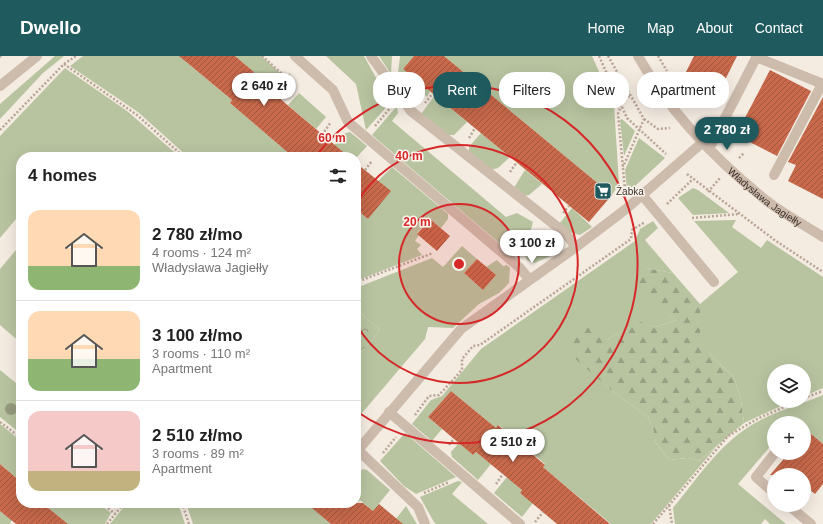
<!DOCTYPE html>
<meta charset="utf-8">
<style>
body{margin:0;font-family:Helvetica,sans-serif;background:#f6f6f6;color:#222;height:100vh;display:flex;flex-direction:column;font-size:15px;white-space:nowrap}
*{box-sizing:border-box;margin:0}
p{font-size:13px;color:#767676}
.icon{flex:none;width:22px;height:22px;fill:none;stroke:currentColor;stroke-width:2;stroke-linecap:round;stroke-linejoin:round}
.map{position:relative;flex:1;overflow:hidden}
.panel{position:absolute;left:16px;top:96px;width:345px;height:356px;display:flex;flex-direction:column;background:#fff;border-radius:16px;box-shadow:0 4px 16px #0002}
.panel>*{flex:none}
.guide{position:absolute;left:373px;top:16px;width:380px;height:36px;display:flex;gap:8px}
.fabs{position:absolute;left:767px;top:308px;display:grid;gap:8px}
.fabs a{display:grid;place-items:center;width:44px;height:44px;border-radius:50%;background:#fff;box-shadow:0 4px 16px #0002;font-size:20px}
.price{position:absolute;translate:-50% -34px;padding:0 9px;border-radius:14px;background:#fff;color:#222;font-size:13px;line-height:26px;filter:drop-shadow(0 1px 2px #0008)}
.price::after{content:'';position:absolute;left:50%;top:24px;width:12px;height:9px;margin-left:-6px;background:inherit;clip-path:polygon(0 0,100% 0,50% 100%)}
.price.on{background:#1f5a5e;color:#fff}
ul{padding:0;list-style:none}
li{display:flex;align-items:center;gap:12px;height:100px;padding:0 12px}
li+li{border-top:1px solid #e0e0e0}
li span{display:grid;place-items:center;flex:none;width:112px;height:80px;border-radius:12px;color:#555}
li>.icon{margin-inline-start:auto}
span .icon{width:48px;height:48px;fill:#fffc;stroke-width:1}
li b{font-size:17px}
h2{display:flex;justify-content:space-between;align-items:center;height:48px;padding:0 12px;font-size:17px}
.tag{padding:0 14px;border-radius:16px;background:#fff;box-shadow:0 4px 16px #0002;font-size:14px;line-height:36px}
.tag.on{background:#1f5a5e;color:#fff}
header{display:flex;align-items:center;gap:24px;box-sizing:border-box;height:56px;padding:0 20px;background:#1f5a5e;color:#fff}
header strong{font-size:19px}
nav{display:flex;gap:22px;margin-inline-start:auto;font-size:14px}
.map>svg:first-child{display:block}
.green{fill:#b8c4a0}
.forest{fill:url(#forest-firs)}
.park{fill:url(#park-crowns)}
.building{fill:url(#building-hatch)}
.lines{fill:none;stroke-linecap:round;stroke-linejoin:round}
.path{stroke:#b9a596;stroke-width:2.5;stroke-dasharray:2 2;stroke-linecap:butt}
.minor{stroke:#cdbbac;stroke-width:10}
.tree{fill:#969b7f}
.ring{fill:none;stroke:#d62828;stroke-width:2}
.labels{text-anchor:middle;dominant-baseline:central;stroke-width:3;stroke-linejoin:round;paint-order:stroke}
.poi-label{font-size:10px;fill:#3b302b;stroke:#fbf5ee;text-anchor:start}
.street-label{font-size:10px;fill:#3b302b;stroke:#fbf5ee}
.centre{fill:#d62828;stroke:#fbf5ee;stroke-width:2}
.ring-label{font-size:12px;text-anchor:middle;font-weight:bold;fill:#d62828;stroke:#fbf5ee;stroke-width:3;stroke-linejoin:round;paint-order:stroke}
</style>
<header>
<strong>Dwello</strong>
<nav><a>Home</a><a>Map</a><a>About</a><a>Contact</a></nav>
</header>
<div class="map">
<svg width="823" height="468" viewBox="0 0 823 468">
<defs>
<pattern id="forest-firs" width="22" height="20" patternUnits="userSpaceOnUse"><rect width="22" height="20" fill="#b8c4a0"/><path d="M5 1l3.5 6h-7zM16 11l3.5 6h-7z" fill="#97a083"/></pattern>
<pattern id="park-crowns" width="20" height="18" patternUnits="userSpaceOnUse"><rect width="20" height="18" fill="#b8c4a0"/><path d="M2 6a3 3 0 1 1 6 0M12 15a3 3 0 1 1 6 0" fill="none" stroke="#97a083"/></pattern>
<pattern id="building-hatch" width="6" height="6" patternUnits="userSpaceOnUse"><rect width="6" height="6" fill="#c8694b"/><path d="M-1 1l2-2M0 6l6-6M5 7l2-2" fill="none" stroke="#a4573f"/></pattern>
</defs>
<rect width="100%" height="100%" fill="#f4ebe1"/>
<g class="green">
<polygon points="55,0 64,0 43,17 0,63 0,48"/>
<polygon points="83,0 190,0 186,6 232,44 230,47 293,101 188,101 138,56 70,10"/>
<polygon points="235,0 261,0 284,20 272,36 252,19 254,16"/>
<polygon points="326,0 364,0 390,47 366,74 356,28"/>
<polygon points="379,0 392,0 391,18"/>
<polygon points="400,0 414,0 403,13 430,35 427,41 398,17"/>
<polygon points="444,0 592,0 614,49 619,128 612,139"/>
<polygon points="65,12 127,55 180,101 21,101 21,157 0,182 0,80"/>
<polygon points="299,37 326,61 316,73 288,49"/>
<polygon points="435,39 467,66 454,79 445,79 421,58"/>
<polygon points="397,50 398,57 392,65 506,161 517,157 533,166 530,177 520,191 505,192 372,79"/>
<polygon points="622,63 635,75 624,100 620,64"/>
<polygon points="350,76 367,90 356,102 349,101 334,89 343,78"/>
<polygon points="481,77 510,101 498,112 491,114 469,97 469,91"/>
<polygon points="639,82 665,102 635,130 627,133 625,114"/>
<polygon points="392,111 448,158 448,163 441,172 430,163 417,177 419,179 415,185 421,189 417,193 422,199 361,223 356,226 356,153 368,163 378,125"/>
<polygon points="525,114 542,128 529,139 524,140 515,135 515,130"/>
<polygon points="693,132 698,134 729,157 693,159 678,142"/>
<polygon points="572,152 592,171 580,179 569,176 559,168"/>
<polygon points="736,164 732,171 761,192 767,184 823,221 823,332 804,340 804,315 774,315 774,345 792,345 744,367 741,344 734,321 712,301 699,279 700,248 738,216 694,165"/>
<polygon points="653,165 658,172 645,184 673,217 646,212 646,239 676,264 656,271 631,264 623,275 606,284 571,298 611,334 648,361 654,375 654,384 669,404 688,402 699,405 716,391 651,468 611,468 543,411 545,408 499,369 496,372 451,335 428,361 442,373 432,385 412,368 431,344 442,340 481,293 635,185 640,173"/>
<polygon points="544,183 551,183 555,189 555,195 548,201 535,207 527,204 525,199 533,189"/>
<polygon points="21,188 21,287 0,269 0,213"/>
<polygon points="462,190 477,203 464,217 483,234 496,219 486,211 497,204 503,210 507,209 510,212 509,227 499,237 479,248 453,272 428,271 425,283 356,364 356,302 380,274 356,253 356,232 432,202 443,211"/>
<polygon points="0,314 21,331 21,378 0,361"/>
<path d="M823,339V388L804,372V367H798L793,363L790,367H774V386L738,428L786,468H770L765,463L761,468H675L673,452C697,423 718,390 750,370C772,356 799,349 823,339Z"/>
<polygon points="0,368 21,385 21,426 0,408"/>
<polygon points="405,377 456,421 416,438 404,430 380,405"/>
<polygon points="459,387 473,399 476,396 491,408 478,424 452,401 451,396"/>
<polygon points="363,413 367,414 390,434 373,455 360,444 358,446 356,445 356,418"/>
<polygon points="507,421 522,434 520,437 533,447 522,461 494,437"/>
<polygon points="458,425 462,426 452,438 488,468 436,468 434,466 420,441"/>
<polygon points="42,447 98,447 111,457 105,468 68,468"/>
<polygon points="127,447 178,447 185,468 110,468"/>
<polygon points="186,447 307,447 331,468 193,468"/>
<polygon points="406,450 417,468 392,468"/>
<polygon points="0,455 12,464 10,467 11,468 0,468"/>
</g>
<polygon class="forest" points="646,212 673,217 700,248 700,279 712,301 734,321 741,344 744,367 699,405 688,402 669,404 654,384 654,375 648,361 611,334 571,299 575,277 587,271 606,284 623,275 631,263 656,271 676,264 645,239 631,225"/>
<polygon class="park" points="356,253 380,274 356,302"/>
<g class="building">
<polygon points="179,0 235,0 254,16 252,19 349,101 293,101 230,47 232,44"/>
<polygon points="414,0 444,0 612,139 589,166 403,13"/>
<polygon points="694,0 737,0 713,48 696,39 700,31 683,22"/>
<polygon points="770,14 811,35 777,100 736,79"/>
<polygon points="823,41 823,143 788,125 796,109 788,106"/>
<polygon points="356,107 391,135 368,163 356,153"/>
<polygon points="430,163 450,180 437,195 417,178"/>
<polygon points="477,203 496,219 483,234 464,217"/>
<polygon points="451,335 496,372 498,369 545,409 543,411 610,468 557,468 520,437 522,434 476,396 473,399 428,361"/>
<polygon points="804,372 823,388 823,428 815,438 804,429 804,419 770,419 789,397 804,397"/>
<polygon points="0,408 21,426 21,447 42,447 68,468 16,468 0,455"/>
<polygon points="306,447 363,447 373,455 379,448 403,468 331,468"/>
</g>
<g class="lines">
<g class="path">
<polyline points="262,0 287,22 291,17"/>
<polyline points="599,0 627,62 666,98"/>
<polyline points="608,0 644,63 623,111"/>
<polyline points="658,0 667,15"/>
<polyline points="0,1 1,0"/>
<polyline points="64,8 137,59 184,101"/>
<polyline points="274,37 287,22"/>
<polyline points="425,47 433,37"/>
<polyline points="644,63 658,73 670,72"/>
<polyline points="375,70 391,51"/>
<polyline points="0,74 64,8 76,0"/>
<polyline points="322,79 331,66"/>
<polyline points="469,82 475,72"/>
<polyline points="739,102 744,97"/>
<polyline points="365,114 372,105"/>
<polyline points="510,116 517,106"/>
<polyline points="687,118 776,185 823,216"/>
<polyline points="625,134 618,58 621,49 630,39"/>
<polyline points="708,136 720,122"/>
<polyline points="667,148 693,123"/>
<polyline points="563,157 569,150"/>
<polyline points="692,162 739,158"/>
<polyline points="356,229 362,224 433,197"/>
<polyline points="804,342 823,335"/>
<polyline points="415,359 429,340 439,339 462,314 462,303 473,290 480,289 631,183 632,174 645,166"/>
<polyline points="0,366 21,382"/>
<polyline points="449,389 454,383"/>
<polyline points="383,397 396,381"/>
<polyline points="496,428 503,418"/>
<polyline points="424,437 449,426"/>
<polyline points="102,447 115,458"/>
<polyline points="182,447 189,468"/>
<polyline points="669,449 672,468"/>
<polyline points="535,466 543,456"/>
<polyline points="107,468 124,447"/>
<polyline points="653,468 728,380 759,362 798,345"/>
</g>
<g class="minor">
<polyline points="295,0 333,34 348,66 519,211 529,223"/>
<polyline points="371,0 411,55 565,177 576,191"/>
<path id="s1" d="M638,0C669,55 713,101 762,141C780,156 803,168 823,181"/>
<polyline points="756,1 823,28"/>
<polyline points="0,30 37,0"/>
<polyline points="709,93 757,0"/>
<polyline points="774,119 822,28"/>
<polyline points="643,140 714,226"/>
<polyline points="389,356 520,468"/>
<polyline points="774,437 756,421 775,397"/>
<polyline points="788,449 811,468"/>
<polyline points="425,468 418,451 358,394 461,273 576,191 626,153 703,86"/>
</g>
</g>
<circle class="tree" cx="11" cy="353" r="6"/>
<circle cx="459" cy="208" r="60" fill="#d62828" fill-opacity=".12"/>
<g class="ring">
<circle cx="459" cy="208" r="60"/>
<path d="M356 148A119 119 0 1 1 356 268"/>
<path d="M316 100A179 179 0 1 1 356 355"/>
</g>
<defs>
<symbol id="supermarket-square" viewBox="-11 -11 22 22"><rect x="-9" y="-9" width="18" height="18" rx="4" fill="#1f5a5e" stroke="#fbf5ee"/><path d="M-6-5.5h2.5l.6 2H6L4.5 2H-2.5L-4.4-4H-6ZM-1.5 3.2a1.3 1.3 0 1 0 .1 0ZM3 3.2a1.3 1.3 0 1 0 .1 0Z" fill="#fff"/></symbol>
</defs>
<g fill-rule="evenodd">
<use href="#supermarket-square" x="593" y="125" width="20" height="20"/>
</g>
<g class="labels">
<g class="poi-label">
<text x="616" y="135">Żabka</text>
</g>
<g class="street-label">
<text stroke="none"><textPath href="#s1" startOffset="191">Władysława Jagiełły</textPath></text>
</g>
</g>
<circle cx="459" cy="208" r="6" class="centre"/>
<g class="ring-label">
<text x="332" y="86">60 m</text>
<text x="409" y="104">40 m</text>
<text x="417" y="170">20 m</text>
</g>
</svg>
<div class="fabs">
<a><svg class="icon" aria-label="layers" viewBox="0 0 24 24"><path d="M12 4l9 5-9 5-9-5zM3 14l9 5 9-5"/></svg></a>
<a>+</a>
<a>−</a>
</div>
<b class="price" style="left:264px;top:51px">2 640 zł</b>
<b class="price on" style="left:727px;top:95px">2 780 zł</b>
<b class="price" style="left:532px;top:208px">3 100 zł</b>
<b class="price" style="left:513px;top:407px">2 510 zł</b>
<div class="guide">
<a class="tag">Buy</a>
<a class="tag on">Rent</a>
<a class="tag">Filters</a>
<a class="tag">New</a>
<a class="tag">Apartment</a>
</div>
<section class="panel">
<h2>4 homes<svg class="icon" aria-label="filters" viewBox="0 0 24 24"><path d="M4 7h16M4 17h16"/><circle cx="9" cy="7" r="2"/><circle cx="15" cy="17" r="2"/></svg></h2>
<ul>
<li><span style="background:linear-gradient(#ffd9b3 70%,#8fb573 0)"><svg class="icon" aria-label="home" viewBox="0 0 24 24"><path d="M3 11l9-7 9 7M6 9v11h12V9"/></svg></span><div><b>2 780 zł/mo</b><p>4 rooms · 124 m²</p><p>Władysława Jagiełły</p></div></li>
<li><span style="background:linear-gradient(#ffd9b3 60%,#8fb573 0)"><svg class="icon" aria-label="home" viewBox="0 0 24 24"><path d="M3 11l9-7 9 7M6 9v11h12V9"/></svg></span><div><b>3 100 zł/mo</b><p>3 rooms · 110 m²</p><p>Apartment</p></div></li>
<li><span style="background:linear-gradient(#f6c9c9 75%,#c2b280 0)"><svg class="icon" aria-label="home" viewBox="0 0 24 24"><path d="M3 11l9-7 9 7M6 9v11h12V9"/></svg></span><div><b>2 510 zł/mo</b><p>3 rooms · 89 m²</p><p>Apartment</p></div></li>
</ul>
</section>
</div>
